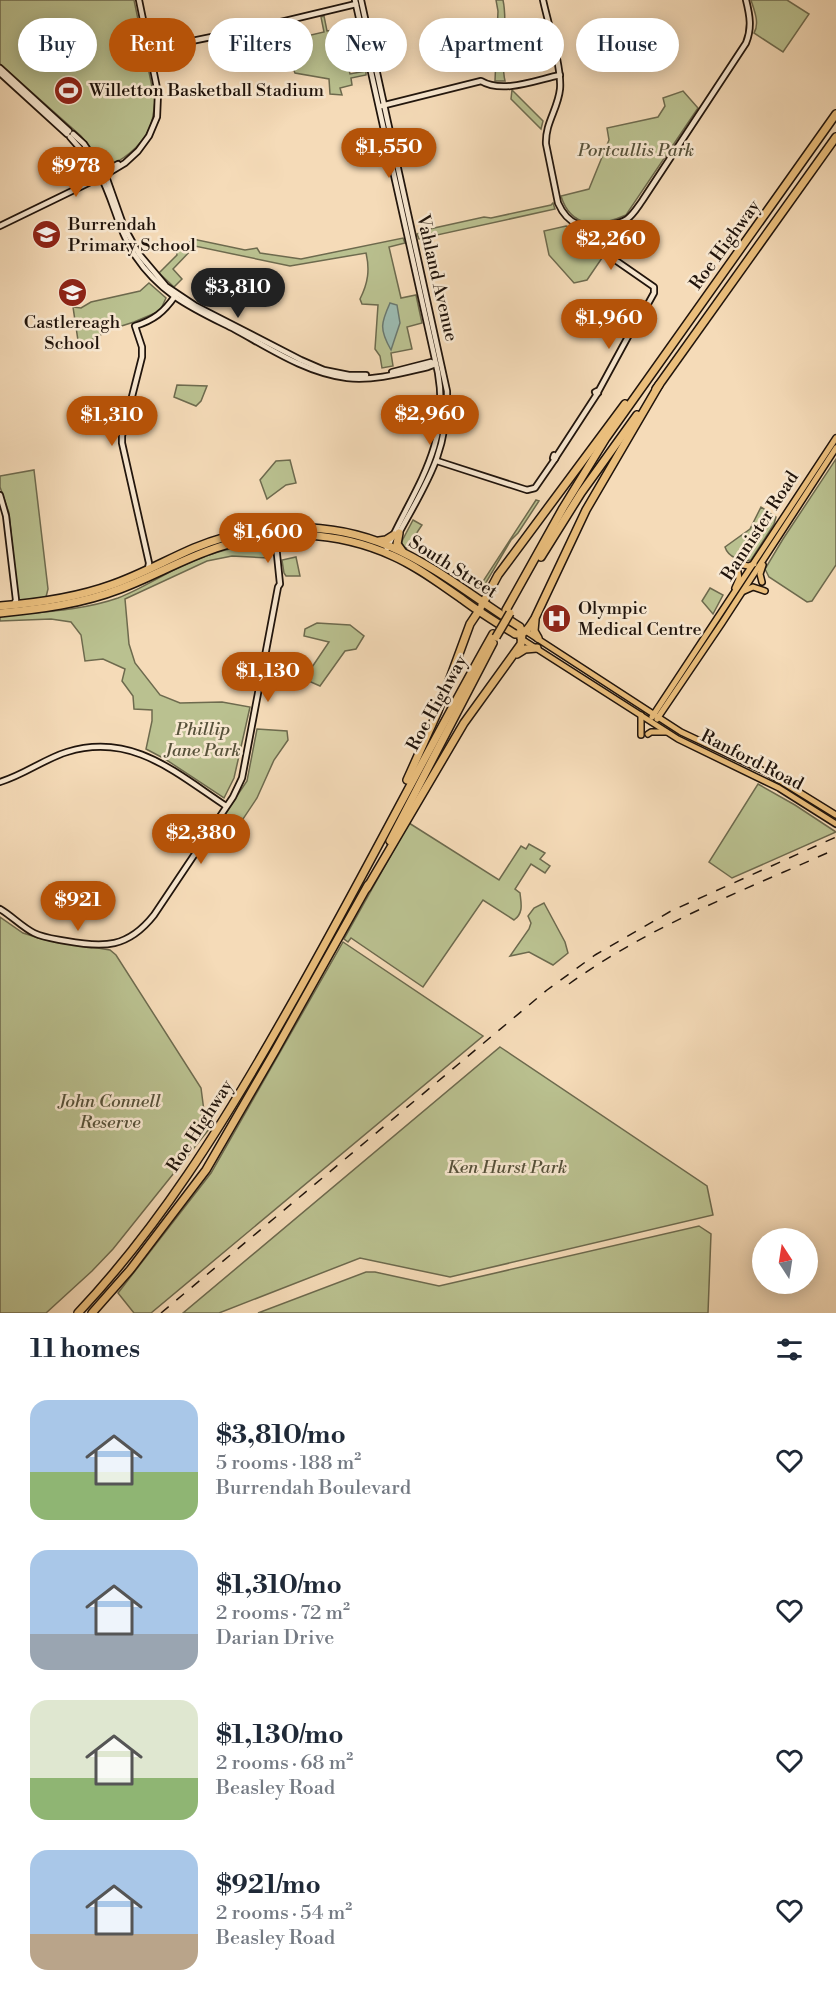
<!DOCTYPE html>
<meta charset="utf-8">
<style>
body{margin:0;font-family:"Libre Bodoni",serif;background:#f6f6f7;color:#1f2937;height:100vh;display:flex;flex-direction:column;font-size:22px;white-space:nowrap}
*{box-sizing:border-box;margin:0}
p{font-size:20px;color:#747a83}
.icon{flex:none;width:33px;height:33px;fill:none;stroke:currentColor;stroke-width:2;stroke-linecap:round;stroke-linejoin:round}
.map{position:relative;height:1313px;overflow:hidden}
.details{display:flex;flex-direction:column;background:#fff;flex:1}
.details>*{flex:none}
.hud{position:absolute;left:18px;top:18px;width:801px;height:54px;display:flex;gap:12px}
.needle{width:39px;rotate:348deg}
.buttons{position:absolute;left:752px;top:1228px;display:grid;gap:12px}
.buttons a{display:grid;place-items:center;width:66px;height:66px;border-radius:50%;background:#fff;box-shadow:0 3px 15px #0003;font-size:30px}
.price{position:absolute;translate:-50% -51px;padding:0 14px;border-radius:21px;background:#b45309;color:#fff;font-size:20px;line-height:39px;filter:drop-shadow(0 2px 3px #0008)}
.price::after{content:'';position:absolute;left:50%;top:36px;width:18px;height:14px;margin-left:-9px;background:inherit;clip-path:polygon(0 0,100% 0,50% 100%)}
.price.selected{background:#222;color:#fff}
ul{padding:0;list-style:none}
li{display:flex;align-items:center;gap:18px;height:150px;padding:0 30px}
li span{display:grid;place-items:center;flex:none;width:168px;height:120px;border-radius:18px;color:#555}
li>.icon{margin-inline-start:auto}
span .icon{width:72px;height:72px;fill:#fffc;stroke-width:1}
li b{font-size:26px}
h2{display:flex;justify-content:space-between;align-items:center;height:72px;padding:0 30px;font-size:26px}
.pill{padding:0 21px;border-radius:27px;background:#fff;box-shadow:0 3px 15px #0003;font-size:21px;line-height:54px}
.pill.selected{background:#b45309;color:#fff}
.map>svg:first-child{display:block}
.green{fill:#bac190;stroke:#6d6a4e;stroke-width:1.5}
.water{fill:#9cbbb1;stroke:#6a786f;stroke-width:1.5}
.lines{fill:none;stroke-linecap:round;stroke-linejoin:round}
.secondary-casing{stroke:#20140c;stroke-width:8}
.primary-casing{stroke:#20140c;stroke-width:8}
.highway-casing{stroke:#20140c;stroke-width:10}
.secondary{stroke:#f8e8d1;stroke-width:4.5}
.primary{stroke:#eabe7c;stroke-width:5}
.highway{stroke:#eabe7c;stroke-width:7}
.rail{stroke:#20140c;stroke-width:1.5;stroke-dasharray:10 10;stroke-linecap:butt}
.highway-bridge-casing{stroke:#20140c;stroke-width:10;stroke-linecap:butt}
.highway-bridge{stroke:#eabe7c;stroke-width:7}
.labels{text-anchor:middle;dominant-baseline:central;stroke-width:5;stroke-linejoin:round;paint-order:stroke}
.poi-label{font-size:18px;fill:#20140c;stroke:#f8e8d1;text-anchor:start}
.park-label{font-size:18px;font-style:italic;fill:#56513a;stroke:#f8e8d1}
.street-label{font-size:18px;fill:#20140c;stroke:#f8e8d1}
</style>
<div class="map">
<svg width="836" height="1313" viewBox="0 0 836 1313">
<rect width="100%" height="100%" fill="#f5dbb8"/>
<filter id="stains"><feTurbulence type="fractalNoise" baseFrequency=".00333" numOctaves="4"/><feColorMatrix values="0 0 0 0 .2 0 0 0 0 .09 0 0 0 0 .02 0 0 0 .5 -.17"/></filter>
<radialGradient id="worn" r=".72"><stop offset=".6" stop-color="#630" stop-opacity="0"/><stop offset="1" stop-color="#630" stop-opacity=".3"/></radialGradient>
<g class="green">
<path d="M0,0H134L155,101C154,111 153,121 149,130C141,145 122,163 105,166L81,136L0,64Z"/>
<path d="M496,0H503C509,27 499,54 505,81H495L498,11Z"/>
<path d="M751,0H787L809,14L783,52L754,33C760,23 754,10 751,0Z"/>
<polygon points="324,16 327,31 342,29 344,38 358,35 362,54 346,57 350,74 366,71 366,75 351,78 352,85 340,88 342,95 330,94 329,79 295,73 290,60 275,63 274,57 287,54 285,41 324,32 321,17"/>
<polygon points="512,90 543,121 541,129 511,99"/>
<path d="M683,91L698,108L626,215C599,227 571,229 561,196L589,189L609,140L607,128L658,117L665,106L663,98Z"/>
<polygon points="553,203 555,209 419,239 417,234 425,230 484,217 491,218 551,205"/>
<path d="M566,226C583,234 596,231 614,227L619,233L587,280L574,283L549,255L544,231Z"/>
<path d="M403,238L405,243L389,247L401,298L416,295L422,323L407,327L412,349L391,353L393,366L382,368L380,356L375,349L378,305L362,304L360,299C368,283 370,270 366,253L290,266L195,246L173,269L182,279L174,287L159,273L177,255L175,246L178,244L184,247L193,239L245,250L257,248L260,253L301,259Z"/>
<polygon points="149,283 166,298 160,311 134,322 109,330 79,347 73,307 81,308 91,302 140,291"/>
<polygon points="177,385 207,386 201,401 196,406 174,397"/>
<polygon points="836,459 836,565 812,601 807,602 769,577 765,569 783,539"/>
<polygon points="290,460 296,483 286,485 267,499 260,480 276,461"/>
<polygon points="34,470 48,589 46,597 18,602 9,513 0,487 0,476"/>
<polygon points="536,500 539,501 518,533 511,540 484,586 478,589"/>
<path d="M761,507L776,517L774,524L751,560C741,562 728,557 725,547L750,529Z"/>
<polygon points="413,520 422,525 406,549 402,544 402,541"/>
<path d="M268,542V558L232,556L207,561L125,599L129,644L135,663L160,695L180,703L222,702L250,707L234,778L224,798L165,759L146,749L152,721V710L134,709L133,696L122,681L125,669L103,659L85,661L81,635L71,622L51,619L0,621V616C39,612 81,611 118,598C141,589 162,575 184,565C213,552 237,546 268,542Z"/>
<polygon points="296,557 300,576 286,576 284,573 282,560"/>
<polygon points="710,588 723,595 713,614 702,601"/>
<polygon points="317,623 350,625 364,636 356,649 345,651 320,686 304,679 329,642 304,636 305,629"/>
<polygon points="257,729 287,731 288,740 274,760 257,798 221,852 206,842 247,781"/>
<polygon points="758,784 795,805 836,832 732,878 709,862"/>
<path d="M409,823L499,880L521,846L526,849L529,844L545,853L540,859L550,866L545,873L531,864L515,889L520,893C521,903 524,913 514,920L483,900L423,987L351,938L348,942L344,939Z"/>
<polygon points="544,903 565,942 568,953 553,965 529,952 510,956 529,929 531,923 528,916 534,908"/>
<polygon points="0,917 23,933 42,939 110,950 116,955 201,1088 204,1111 198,1122 210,1128 113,1249 92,1271 46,1313 0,1313"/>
<polygon points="343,942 483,1036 151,1313 134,1313 118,1293 211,1173"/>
<polygon points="500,1047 707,1186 713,1215 450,1277 360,1258 219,1313 183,1313"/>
<polygon points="699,1226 711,1234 708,1313 258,1313 366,1272 375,1272 439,1286"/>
</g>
<path class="water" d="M390,303L397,305L400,323L391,350C379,329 381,323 390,303Z"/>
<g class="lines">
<defs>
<g id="secondary">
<path d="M355,0L438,373C451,448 413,489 385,553"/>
<path d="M361,0L447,391C448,454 426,483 398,535"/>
<path d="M543,0C548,23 562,68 560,89C558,109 545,123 546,144L558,203C568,226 585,230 608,225C614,224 621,223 627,219C633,215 637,208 642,201L746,43C752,28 750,16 746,0"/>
<polyline points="148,50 260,27 356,4"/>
<polyline points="0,68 69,131"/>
<polyline points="0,73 67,134"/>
<path d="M381,106L481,81C503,94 536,80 560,75"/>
<polyline points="73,134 84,144 107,179 124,227 139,254 166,286 196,306 301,360 324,370 349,375 366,375"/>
<path d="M70,137C80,149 91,159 99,173C114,200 118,231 136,257C146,272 159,285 174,296C192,309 214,319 234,329C269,348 306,373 347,378C374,381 402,373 428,367L436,364"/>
<polyline points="86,181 118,164"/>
<polyline points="0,226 105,175 125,163 138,151 149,136 157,117 158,93 139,0"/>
<polyline points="597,227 599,245 605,253 654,287 654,293 639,320"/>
<polyline points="392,372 431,362 436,364"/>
<polygon points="597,391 598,393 596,394 595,392"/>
<polyline points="598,392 636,322"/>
<polygon points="554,455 556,457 555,459 553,458"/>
<polyline points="556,457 597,394"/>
<polyline points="437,461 527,490 535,488 555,459"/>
<polyline points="0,495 6,516 16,600 14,604"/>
<path d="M148,569L149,563L122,443V436L142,357V347L135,326C154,320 164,312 175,296"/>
<path d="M0,782C24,775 44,759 67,752C132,732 176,773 226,806"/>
<path d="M0,909C12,916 22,927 34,933C44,938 56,939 66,941C104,948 128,948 154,915L233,797L242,778L278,587L280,584L275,535"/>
</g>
<g id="primary">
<polyline points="735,563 748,566 754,564"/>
<polyline points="762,582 760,574 763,565"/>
<polyline points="735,588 739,579 738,572"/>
<polyline points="744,591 753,587 765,591"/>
<polyline points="524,630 681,732 768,773 836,815"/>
<polyline points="520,638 678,739 779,788 836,824"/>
<polyline points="652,717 836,438"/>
<polyline points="657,719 722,623 836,448"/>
<polyline points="648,734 651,732 666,732"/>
<polyline points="641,735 641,715"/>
</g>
<g id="highway">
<polyline points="656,389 836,137"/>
<polyline points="399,533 397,544 402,551"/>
<polyline points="379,541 386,540 394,535"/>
<polyline points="277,545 292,537"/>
<polyline points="541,557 581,493 637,415"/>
<polyline points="482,605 498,575 625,404"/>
<path d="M0,606C38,603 75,598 111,585C140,575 166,560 194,548C256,522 328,520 389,546C436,566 477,600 520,627L522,634L521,644L464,723L367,888"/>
<polyline points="506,610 563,508 606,438 836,114"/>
<path d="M0,613C41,609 81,604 120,589C152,577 183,559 216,548C273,528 338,531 393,556C418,567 440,584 462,599C479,612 497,623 515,634C526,635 530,626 535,618L586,510L659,385"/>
<polyline points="535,620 534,631 538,638"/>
<polyline points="517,654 525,649 537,648"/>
<polyline points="407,780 438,711 470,624 480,609"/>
<polyline points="390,841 493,643"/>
<path d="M78,1313C159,1227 222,1126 280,1024C354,896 420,763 493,634"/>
<polyline points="92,1313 130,1270 206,1170 275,1051 368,885"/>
</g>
</defs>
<use href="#secondary" class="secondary-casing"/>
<use href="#primary" class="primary-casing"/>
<use href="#highway" class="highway-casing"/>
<use href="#secondary" class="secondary"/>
<use href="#primary" class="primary"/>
<use href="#highway" class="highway"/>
<g class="rail">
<path d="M569,984C651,925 745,890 836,849"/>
<polyline points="161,1313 547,990 595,955 671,911 836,837"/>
</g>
<defs>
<polyline id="highway-bridge" points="496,637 510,613"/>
</defs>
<use href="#highway-bridge" class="highway-bridge-casing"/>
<use href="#highway-bridge" class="highway-bridge"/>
</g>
<defs>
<symbol id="stadium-disc" viewBox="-11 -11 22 22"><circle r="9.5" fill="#8f2418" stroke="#f8e8d1"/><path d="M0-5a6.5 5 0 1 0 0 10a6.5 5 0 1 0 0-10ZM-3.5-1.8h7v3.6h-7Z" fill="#fff"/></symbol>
<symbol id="school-disc" viewBox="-11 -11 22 22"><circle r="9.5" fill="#8f2418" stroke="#f8e8d1"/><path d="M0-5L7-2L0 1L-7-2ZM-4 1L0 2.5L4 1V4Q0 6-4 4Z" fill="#fff"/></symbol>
<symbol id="hospital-disc" viewBox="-11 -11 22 22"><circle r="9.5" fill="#8f2418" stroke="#f8e8d1"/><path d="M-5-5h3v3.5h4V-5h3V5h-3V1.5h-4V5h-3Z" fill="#fff"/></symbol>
</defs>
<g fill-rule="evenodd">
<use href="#stadium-disc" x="52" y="74" width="33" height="33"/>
<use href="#school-disc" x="30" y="218" width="33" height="33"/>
<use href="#school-disc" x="56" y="276" width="33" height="33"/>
<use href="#hospital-disc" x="540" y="602" width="33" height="33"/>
</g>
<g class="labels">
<g class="poi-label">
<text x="89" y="90">Willetton Basketball Stadium</text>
<text x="68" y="224">Burrendah<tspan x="68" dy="21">Primary School</tspan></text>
<text x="72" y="322" text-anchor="middle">Castlereagh<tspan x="72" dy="21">School</tspan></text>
<text x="578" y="608">Olympic<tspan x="578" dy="21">Medical Centre</tspan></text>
</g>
<g class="park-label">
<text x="636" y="150">Portcullis Park</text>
<text x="203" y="729">Phillip<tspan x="203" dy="21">Jane Park</tspan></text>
<text x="110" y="1101">John Connell<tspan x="110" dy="21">Reserve</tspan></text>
<text x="507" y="1167">Ken Hurst Park</text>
</g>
<g class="street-label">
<text transform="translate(725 245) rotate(-54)">Roe Highway</text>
<text transform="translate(437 278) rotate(77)">Vahland Avenue</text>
<text transform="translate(760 526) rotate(-57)">Bannister Road</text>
<text transform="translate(453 567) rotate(32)">South Street</text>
<text transform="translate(437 703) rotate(-61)">Roe Highway</text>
<text transform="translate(752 760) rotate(27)">Ranford Road</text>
<text transform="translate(200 1126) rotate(-57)">Roe Highway</text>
</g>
</g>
<rect width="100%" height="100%" filter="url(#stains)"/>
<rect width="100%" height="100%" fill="url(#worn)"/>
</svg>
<div class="buttons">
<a><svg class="needle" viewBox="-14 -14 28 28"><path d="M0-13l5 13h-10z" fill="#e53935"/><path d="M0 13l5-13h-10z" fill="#747a83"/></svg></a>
</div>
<b class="price" style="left:389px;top:179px">$1,550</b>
<b class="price" style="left:76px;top:198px">$978</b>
<b class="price" style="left:611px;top:271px">$2,260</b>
<b class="price selected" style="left:238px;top:319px">$3,810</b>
<b class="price" style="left:609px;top:350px">$1,960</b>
<b class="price" style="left:430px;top:446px">$2,960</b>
<b class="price" style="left:112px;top:447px">$1,310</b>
<b class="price" style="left:268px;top:564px">$1,600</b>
<b class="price" style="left:268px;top:703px">$1,130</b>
<b class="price" style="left:201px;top:865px">$2,380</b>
<b class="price" style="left:78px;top:932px">$921</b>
<div class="hud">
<a class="pill">Buy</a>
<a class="pill selected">Rent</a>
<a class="pill">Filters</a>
<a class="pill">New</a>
<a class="pill">Apartment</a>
<a class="pill">House</a>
</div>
</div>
<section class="details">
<h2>11 homes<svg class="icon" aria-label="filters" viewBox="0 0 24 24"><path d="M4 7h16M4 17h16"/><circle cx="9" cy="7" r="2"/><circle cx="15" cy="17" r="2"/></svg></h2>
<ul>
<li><span style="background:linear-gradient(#a9c7e8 60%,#8fb573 0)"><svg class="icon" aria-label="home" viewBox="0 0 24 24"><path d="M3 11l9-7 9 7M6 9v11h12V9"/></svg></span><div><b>$3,810/mo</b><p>5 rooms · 188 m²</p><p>Burrendah Boulevard</p></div><svg class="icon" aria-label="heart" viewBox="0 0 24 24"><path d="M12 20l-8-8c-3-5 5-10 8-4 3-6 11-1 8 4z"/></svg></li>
<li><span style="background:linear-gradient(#a9c7e8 70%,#9aa5b1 0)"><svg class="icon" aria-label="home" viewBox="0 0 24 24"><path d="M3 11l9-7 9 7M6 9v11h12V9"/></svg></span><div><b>$1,310/mo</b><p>2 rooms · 72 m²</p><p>Darian Drive</p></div><svg class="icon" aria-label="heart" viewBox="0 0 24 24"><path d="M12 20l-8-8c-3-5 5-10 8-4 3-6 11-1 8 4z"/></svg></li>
<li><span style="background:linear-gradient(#dfe7d0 65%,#8fb573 0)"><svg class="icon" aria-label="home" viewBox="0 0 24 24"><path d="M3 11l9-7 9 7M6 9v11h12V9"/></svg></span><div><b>$1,130/mo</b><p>2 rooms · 68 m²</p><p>Beasley Road</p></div><svg class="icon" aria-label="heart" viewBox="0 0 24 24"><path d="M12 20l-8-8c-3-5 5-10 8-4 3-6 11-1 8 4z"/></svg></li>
<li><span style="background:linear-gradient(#a9c7e8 70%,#b9a48a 0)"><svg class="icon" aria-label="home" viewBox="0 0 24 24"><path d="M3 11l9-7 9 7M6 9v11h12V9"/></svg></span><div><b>$921/mo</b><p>2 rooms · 54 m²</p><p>Beasley Road</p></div><svg class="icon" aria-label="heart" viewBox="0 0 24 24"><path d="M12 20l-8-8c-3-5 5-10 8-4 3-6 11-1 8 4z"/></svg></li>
</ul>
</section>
